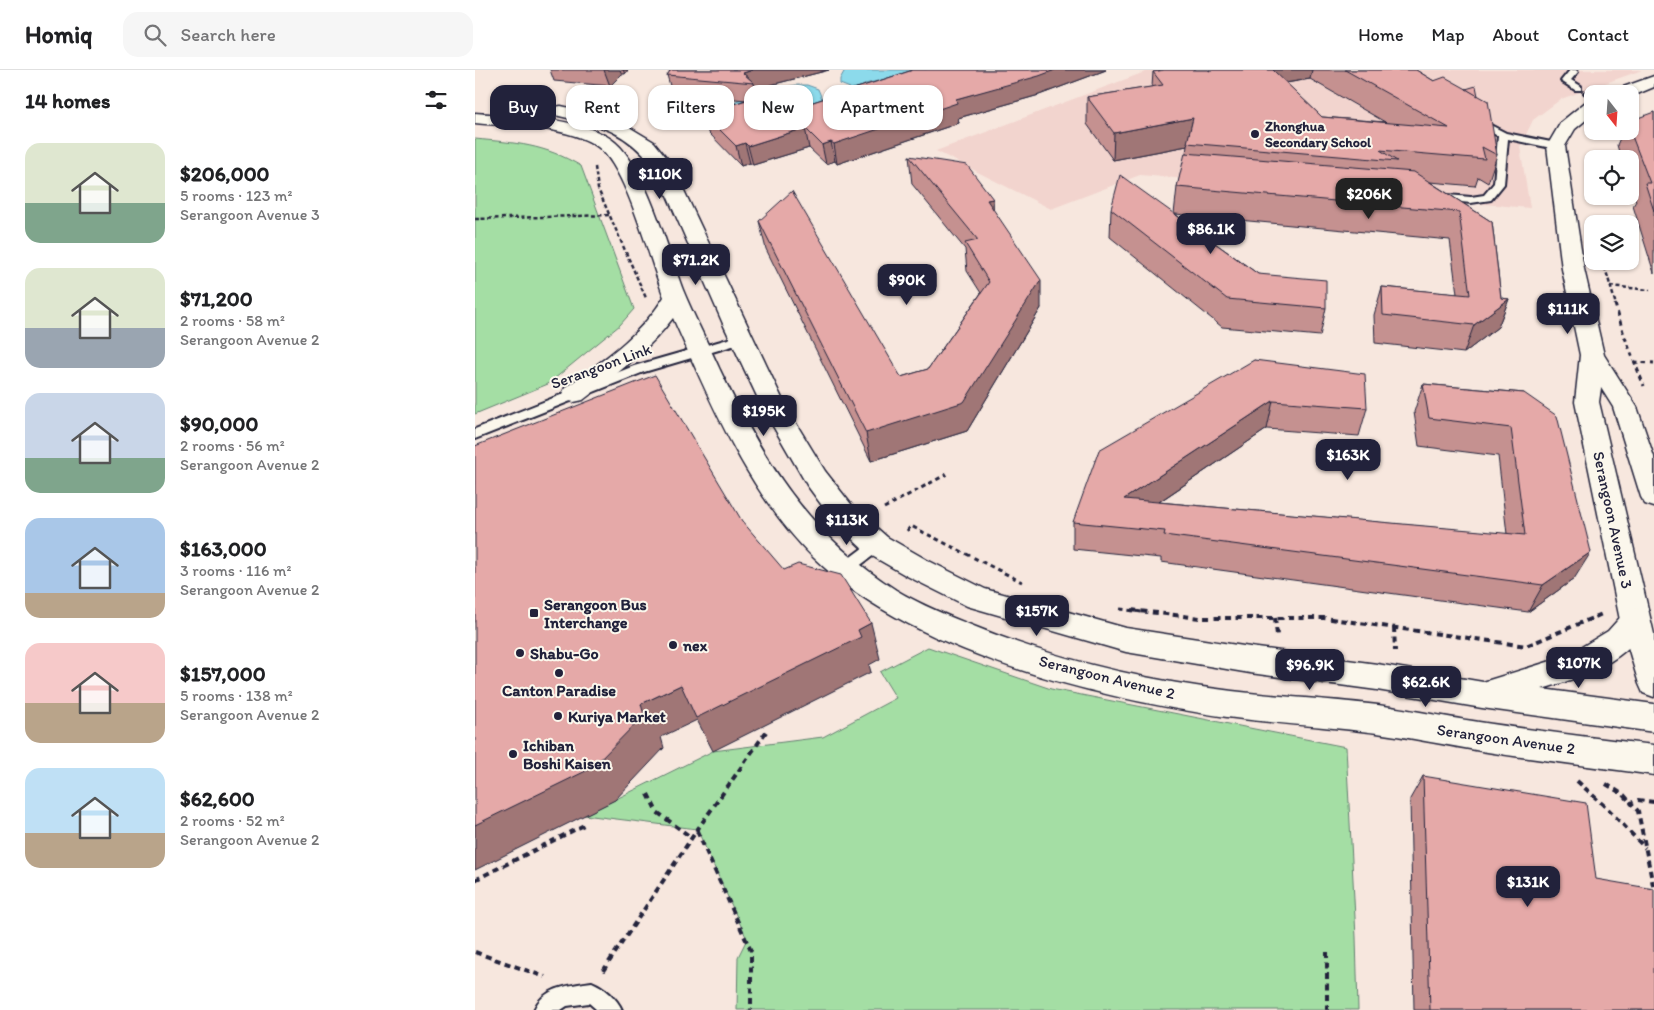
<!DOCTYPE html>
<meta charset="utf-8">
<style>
body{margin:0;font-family:Itim,sans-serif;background:#f6f6f6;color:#202124;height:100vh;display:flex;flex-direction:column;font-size:19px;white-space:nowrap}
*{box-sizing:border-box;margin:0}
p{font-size:16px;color:#757577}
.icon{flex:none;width:28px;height:28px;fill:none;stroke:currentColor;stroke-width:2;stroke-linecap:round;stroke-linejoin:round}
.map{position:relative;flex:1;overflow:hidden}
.sheet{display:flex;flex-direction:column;background:#fff;width:475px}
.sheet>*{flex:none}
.top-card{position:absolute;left:15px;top:15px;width:475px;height:45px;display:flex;gap:10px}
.needle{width:32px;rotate:163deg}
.tools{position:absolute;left:1109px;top:15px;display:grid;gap:10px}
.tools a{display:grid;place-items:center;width:55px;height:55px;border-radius:10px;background:#fff;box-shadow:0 1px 4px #0004;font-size:25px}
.price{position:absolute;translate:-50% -42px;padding:0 11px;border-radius:10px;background:#22223b;color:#fff;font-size:16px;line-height:32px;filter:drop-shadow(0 1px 2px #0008)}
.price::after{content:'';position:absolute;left:50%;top:30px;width:15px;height:11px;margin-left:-8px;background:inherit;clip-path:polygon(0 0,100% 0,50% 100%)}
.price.selected{background:#222;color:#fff}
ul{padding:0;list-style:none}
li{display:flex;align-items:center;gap:15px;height:125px;padding:0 25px}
li span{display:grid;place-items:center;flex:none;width:140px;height:100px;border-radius:15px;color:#555}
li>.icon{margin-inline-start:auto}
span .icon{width:60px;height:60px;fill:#fffc;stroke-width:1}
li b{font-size:21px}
h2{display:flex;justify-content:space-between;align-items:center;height:60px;padding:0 25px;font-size:21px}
.chip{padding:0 18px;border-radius:15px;background:#fff;box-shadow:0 1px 4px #0004;font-size:18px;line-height:45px}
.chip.selected{background:#22223b;color:#fff}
header{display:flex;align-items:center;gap:30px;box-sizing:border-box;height:70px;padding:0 25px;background:#fff;border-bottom:1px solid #e0e0e0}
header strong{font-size:24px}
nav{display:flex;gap:28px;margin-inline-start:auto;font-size:18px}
.search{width:350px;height:45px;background:#f6f6f6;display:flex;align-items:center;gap:12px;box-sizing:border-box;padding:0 18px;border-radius:15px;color:#757577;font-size:19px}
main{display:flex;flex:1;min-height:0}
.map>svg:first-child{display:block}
.built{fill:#f2d4ce}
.green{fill:#a4dea4;stroke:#638070}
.water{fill:#8cdaeb;stroke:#6290a5}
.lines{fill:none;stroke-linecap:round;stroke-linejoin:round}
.service-casing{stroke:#22223b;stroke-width:4}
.tertiary-casing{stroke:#22223b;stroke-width:3}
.secondary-casing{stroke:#22223b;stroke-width:3}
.path-far2{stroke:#22223b;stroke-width:2.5;stroke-dasharray:4 2.5;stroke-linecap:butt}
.path-far1{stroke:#22223b;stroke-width:3;stroke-dasharray:4.5 4;stroke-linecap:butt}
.path{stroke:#22223b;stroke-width:4;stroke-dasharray:6 4.5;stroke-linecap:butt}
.service{fill:#fbf7ec;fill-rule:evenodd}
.tertiary{fill:#fbf7ec;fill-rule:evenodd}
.secondary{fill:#fbf7ec;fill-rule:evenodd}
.wall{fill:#c59190;stroke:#22223b;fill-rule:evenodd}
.shaded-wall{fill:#a07676;stroke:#22223b}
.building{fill:#e5a9a8;stroke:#22223b}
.poi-dot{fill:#22223b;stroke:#fbf7ec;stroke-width:2}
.labels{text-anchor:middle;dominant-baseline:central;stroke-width:4;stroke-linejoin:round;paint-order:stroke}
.far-poi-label{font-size:14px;font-weight:bold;fill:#22223b;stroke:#fbf7ec;text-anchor:start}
.street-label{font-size:16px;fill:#22223b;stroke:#fbf7ec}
.poi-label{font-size:16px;font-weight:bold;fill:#22223b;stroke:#fbf7ec;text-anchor:start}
</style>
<header>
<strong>Homiq</strong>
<div class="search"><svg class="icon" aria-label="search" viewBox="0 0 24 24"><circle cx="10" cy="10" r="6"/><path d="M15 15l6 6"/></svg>Search here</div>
<nav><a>Home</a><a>Map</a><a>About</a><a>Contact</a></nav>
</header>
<main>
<section class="sheet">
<h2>14 homes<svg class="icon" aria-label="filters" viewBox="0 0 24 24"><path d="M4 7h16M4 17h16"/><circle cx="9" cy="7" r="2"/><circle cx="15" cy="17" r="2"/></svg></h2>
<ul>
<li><span style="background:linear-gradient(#dfe7d0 60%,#7fa58c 0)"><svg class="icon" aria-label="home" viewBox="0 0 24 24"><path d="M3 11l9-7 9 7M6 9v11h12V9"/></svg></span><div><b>$206,000</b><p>5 rooms · 123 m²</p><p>Serangoon Avenue 3</p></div></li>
<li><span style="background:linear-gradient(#dfe7d0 60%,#9aa5b1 0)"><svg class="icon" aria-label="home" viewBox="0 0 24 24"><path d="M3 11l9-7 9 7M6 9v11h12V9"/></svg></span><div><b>$71,200</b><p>2 rooms · 58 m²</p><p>Serangoon Avenue 2</p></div></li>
<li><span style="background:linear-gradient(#c9d6e8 65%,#7fa58c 0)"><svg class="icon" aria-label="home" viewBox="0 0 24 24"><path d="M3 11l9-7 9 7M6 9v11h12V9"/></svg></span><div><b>$90,000</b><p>2 rooms · 56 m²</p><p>Serangoon Avenue 2</p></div></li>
<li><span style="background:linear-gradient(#a9c7e8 75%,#b9a48a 0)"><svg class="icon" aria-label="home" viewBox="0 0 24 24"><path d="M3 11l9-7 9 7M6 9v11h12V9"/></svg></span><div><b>$163,000</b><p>3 rooms · 116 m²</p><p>Serangoon Avenue 2</p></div></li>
<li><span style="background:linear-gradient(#f6c9c9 60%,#b9a48a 0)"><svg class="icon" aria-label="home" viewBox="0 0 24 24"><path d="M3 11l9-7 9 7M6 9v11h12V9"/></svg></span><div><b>$157,000</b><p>5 rooms · 138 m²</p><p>Serangoon Avenue 2</p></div></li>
<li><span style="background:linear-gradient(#bfe0f5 65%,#b9a48a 0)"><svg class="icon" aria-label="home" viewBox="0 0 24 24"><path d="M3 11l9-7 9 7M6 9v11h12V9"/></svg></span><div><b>$62,600</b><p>2 rooms · 52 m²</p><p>Serangoon Avenue 2</p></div></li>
</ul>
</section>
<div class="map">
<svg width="1179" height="940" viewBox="0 0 1179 940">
<rect width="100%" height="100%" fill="#f7e7de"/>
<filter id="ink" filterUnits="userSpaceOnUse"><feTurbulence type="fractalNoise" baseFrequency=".02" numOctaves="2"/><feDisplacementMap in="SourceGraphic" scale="10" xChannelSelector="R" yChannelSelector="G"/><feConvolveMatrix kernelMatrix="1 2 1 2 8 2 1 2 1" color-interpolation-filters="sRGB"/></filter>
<g filter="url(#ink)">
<polygon class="built" points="675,0 1167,0 1086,29 1058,50 1045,77 1055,138 665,105 576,139 461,81"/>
<g class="green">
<path d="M0,69C42,73 68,74 106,96L159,239L145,255L73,314L0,344Z"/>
<polygon points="453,577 576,619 871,677 881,867 883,940 262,940 263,887 272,869 222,759 109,745 238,681 348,667 421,628 405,602"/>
</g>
<g class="water">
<polygon points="370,0 452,0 390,14 388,17 374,21 375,18 365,14 365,9"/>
<path d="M322,15H332L343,19L350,36L317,42C304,28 279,35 262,37L259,32L279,23Z"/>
</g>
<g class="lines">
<defs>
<g id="service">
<polygon points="1095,0 1101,0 1103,2 1096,10 1106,16 1106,20 1100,20 1086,11"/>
<polygon points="1114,20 1122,24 1118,24 1118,28 1109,23"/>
<polygon points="1000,47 1031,63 1081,73 1086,76 1081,79 1033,69 1029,114 1016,130 996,133 957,129 956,127 957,125 961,124 996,127 1009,125 1019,113 1023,66 996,52 995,50"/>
<polygon points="267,265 271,266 273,269 271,272 169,302 0,369 0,359 159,296"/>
<polygon points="369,439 374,441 376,445 374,449 338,470 333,472 328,470 326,466 328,462"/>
<polygon points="402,469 407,471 410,475 407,479 375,503 370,505 365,503 362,499 365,495 397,471"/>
<path d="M117,912C129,917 142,928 147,940H122L114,933L92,936L86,940H59C68,917 96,915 117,912Z"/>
</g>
<g id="tertiary">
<polygon points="1179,6 1179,17 1155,27 1155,24 1137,24 1140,20"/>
<polygon points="1118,30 1118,44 1100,59 1090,76 1109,199 1129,285 1162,337 1179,387 1179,437 1170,434 1166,427 1138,337 1126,318 1124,332 1179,564 1179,627 1168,623 1164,614 1145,550 1100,332 1105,285 1087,199 1072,76 1086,52 1112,31"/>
</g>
<g id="secondary">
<path d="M86,36L139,48L179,72L196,93L311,337L350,401L379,438L412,467L452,490L510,519L651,558L775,577L902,594L1008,612L1092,586L1133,561L1150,542L1160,538L1170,542L1175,550C1154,591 1108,607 1067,619L1179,634V662L1007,638L902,620L775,603L651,582L492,536L432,506L392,483L359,452L332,415L287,337L249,256L180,98C149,59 126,56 80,45L77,41L80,37Z"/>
<path d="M0,43C39,46 104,47 136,69C170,92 193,181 208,220C219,247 233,273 245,300C289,392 332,463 421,520C446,535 473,546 501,557C582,590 670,610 757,621C805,627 854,629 903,635C937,640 970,647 1004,652C1062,661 1121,668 1179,675V705C1121,697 1063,690 1006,681C971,675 937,668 902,663C852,656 802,654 752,647C620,628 436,582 339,488C272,422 236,332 198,248C173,281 140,305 108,330L99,332L90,330L87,324L90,318C127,291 165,266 189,227C175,192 152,98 123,77C93,55 36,57 0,53Z"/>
</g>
</defs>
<use href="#service" class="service-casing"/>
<use href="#tertiary" class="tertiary-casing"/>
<use href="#secondary" class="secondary-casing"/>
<g class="path-far2">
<polyline points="120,97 123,119 171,228"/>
<polyline points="0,149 135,145"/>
<polyline points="1128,191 1141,235"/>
<polyline points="1135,216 1175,220"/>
</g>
<g class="path-far1">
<polyline points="1140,234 1149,265 1169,316"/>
<polyline points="1159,292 1179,293"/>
<polyline points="409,438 472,404"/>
<polyline points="432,461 436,456 547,512"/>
<polyline points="645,539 667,542"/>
</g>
<g class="path">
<polyline points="656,540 725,548 849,548 1051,576 1127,544"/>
<polyline points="800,548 802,565"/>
<polyline points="919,557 920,581"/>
<polyline points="1102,711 1134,740 1170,778"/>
<polyline points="1131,714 1149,725 1156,733"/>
<polyline points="173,724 182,742 217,768"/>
<polyline points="1179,732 1163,730 1156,733 1163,741 1179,820"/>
<polyline points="222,761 276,881 276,940"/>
<polyline points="0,810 111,754"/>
<polyline points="0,882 70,907"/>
<polyline points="852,882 852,940"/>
<polyline points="128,901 222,760 293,659"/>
</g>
<use href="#service" class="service"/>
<use href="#tertiary" class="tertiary"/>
<use href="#secondary" class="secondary"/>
</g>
<g class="wall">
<polygon points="75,0 153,0 150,4 147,4 135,16 79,11"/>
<polygon points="192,0 354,0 280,19 282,27 310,41 438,0 631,0 564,25 483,48 484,53 362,94 360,91 351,94 334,78 278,95 275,93 266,96 234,63 228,43 271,30 197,23 192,5 196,0"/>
<path d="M689,0H941L959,11L1003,26L1022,85L1013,113L1003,107L1000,116L955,112L1017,152L1026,228L1034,229L1023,257L989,283L900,273L899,245L907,217L982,224L975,170L700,144L783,204L851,238L845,266L747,257L635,167L636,139L699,144L702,117L711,83L712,76L638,90L612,54V27L677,17L678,2ZM835,9L910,52L847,47L811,13Z"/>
<polygon points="1179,42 1179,203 1158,136 1161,131 1155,114 1155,89 1146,89 1142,75 1148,61 1155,61"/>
<polygon points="434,86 518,129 518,140 566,238 492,361 396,391 291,179 284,151 426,307 453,299 506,223 492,201 490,179 437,114"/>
<polygon points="779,290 892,338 884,366 792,359 684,432 1032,464 1023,386 944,376 939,342 948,314 1049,323 1099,509 1053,542 686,492 686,488 598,479 598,452"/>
<polygon points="948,706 1121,809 1179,940 939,940 935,729"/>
</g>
<g class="shaded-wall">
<polygon points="129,0 145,0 147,4 135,16"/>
<polygon points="148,0 153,0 150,4"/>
<polygon points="278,0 354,0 280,19 279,13 268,3"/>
<polygon points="580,0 631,0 564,25 483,48 484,53 362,94 359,74 481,29"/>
<polygon points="787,0 837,0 835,9 785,17"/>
<polygon points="718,48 712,76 638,90 639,63"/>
<polygon points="330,58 334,78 278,95 273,76"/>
<polygon points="356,72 360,91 351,94 347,75"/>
<polygon points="270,73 275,93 266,96 261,76"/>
<polygon points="518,129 519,156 512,130"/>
<polygon points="566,210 566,238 492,361 396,391 391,363"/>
<polygon points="1034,229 1023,257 989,283 999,255"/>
<polygon points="798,331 792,359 648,456 649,429"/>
<polygon points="1116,482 1099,509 1053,542 1068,515"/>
<polygon points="396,553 405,589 394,595 396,602 238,681 222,650 186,667 189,678 140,730 0,800 0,755 166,634 206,615 383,560"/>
</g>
<g class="building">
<polygon points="196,0 278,0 268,3 279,13 192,5"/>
<polygon points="438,0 580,0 564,6 481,29 482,33 359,74 356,72 347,75 330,58 273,76 270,73 261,76 228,43 292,24 310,41"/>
<polygon points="689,0 733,0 735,1 734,0 798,0 847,47 974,58 870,0 941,0 959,11 970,7 1013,31 1022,85 1007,77 1010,89 905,80 922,91 712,73 718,48 639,63 612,27 688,15 678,2"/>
<polygon points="1001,16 1003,26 991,19"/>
<polygon points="1179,42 1179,141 1170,113 1175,113 1155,61 1155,51"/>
<polygon points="710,83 939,102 1017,152 1026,228 1034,229 999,255 908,245 907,217 995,225 984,142 702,117"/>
<polygon points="434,86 492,95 518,129 512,130 566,210 489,332 391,363 284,151 317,121 426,307 453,299 514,212 490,173 503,170"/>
<polygon points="645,105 783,204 851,210 851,238 752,229 636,139"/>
<polygon points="779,290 890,304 892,338 798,331 649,429 1050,465 1036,358 954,348 948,314 1049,323 1082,346 1116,482 1068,515 689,465 690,461 598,452 624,380"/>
<polygon points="180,305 267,451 309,500 323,494 366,505 396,553 383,560 386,567 221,648 206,615 166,634 169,645 117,698 0,755 0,376"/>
<polygon points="948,706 1111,733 1121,809 1179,819 1179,940 955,940"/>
</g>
</g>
<g class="poi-dot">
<circle cx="780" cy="64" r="5"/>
<rect x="54" y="538" width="10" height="10" rx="2.5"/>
<circle cx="198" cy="575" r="5"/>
<circle cx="45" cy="583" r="5"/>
<circle cx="84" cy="603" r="5"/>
<circle cx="83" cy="646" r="5"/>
<circle cx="38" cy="684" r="5"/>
</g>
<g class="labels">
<g class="far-poi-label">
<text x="790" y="56">Zhonghua<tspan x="790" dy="16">Secondary School</tspan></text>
</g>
<g class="street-label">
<text transform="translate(126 296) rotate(-20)">Serangoon Link</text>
<text transform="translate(1138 450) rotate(78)">Serangoon Avenue 3</text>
<text transform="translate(632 607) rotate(14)">Serangoon Avenue 2</text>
<text transform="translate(1031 669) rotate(8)">Serangoon Avenue 2</text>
</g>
<g class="poi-label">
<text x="69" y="534">Serangoon Bus<tspan x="69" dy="18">Interchange</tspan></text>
<text x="208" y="575">nex</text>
<text x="55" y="583">Shabu-Go</text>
<text x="84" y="620" text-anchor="middle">Canton Paradise</text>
<text x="93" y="646">Kuriya Market</text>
<text x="48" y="675">Ichiban<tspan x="48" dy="18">Boshi Kaisen</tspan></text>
</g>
</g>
</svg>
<div class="tools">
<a><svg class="needle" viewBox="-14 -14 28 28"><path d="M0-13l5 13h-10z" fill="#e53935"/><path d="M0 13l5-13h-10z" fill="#757577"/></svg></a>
<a><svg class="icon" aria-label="locate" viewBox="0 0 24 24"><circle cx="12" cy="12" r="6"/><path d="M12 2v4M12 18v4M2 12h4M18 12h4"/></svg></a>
<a><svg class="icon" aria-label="layers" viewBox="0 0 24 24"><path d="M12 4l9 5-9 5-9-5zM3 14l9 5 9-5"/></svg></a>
</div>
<b class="price" style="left:185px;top:130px">$110K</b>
<b class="price selected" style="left:894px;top:150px">$206K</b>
<b class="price" style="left:736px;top:185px">$86.1K</b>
<b class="price" style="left:221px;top:216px">$71.2K</b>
<b class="price" style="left:432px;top:236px">$90K</b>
<b class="price" style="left:1093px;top:265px">$111K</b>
<b class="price" style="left:289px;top:367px">$195K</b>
<b class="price" style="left:873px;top:411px">$163K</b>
<b class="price" style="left:372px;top:476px">$113K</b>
<b class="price" style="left:562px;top:567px">$157K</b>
<b class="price" style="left:1104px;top:619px">$107K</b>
<b class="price" style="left:835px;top:621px">$96.9K</b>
<b class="price" style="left:951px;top:638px">$62.6K</b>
<b class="price" style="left:1053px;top:838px">$131K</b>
<div class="top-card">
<a class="chip selected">Buy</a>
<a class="chip">Rent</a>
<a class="chip">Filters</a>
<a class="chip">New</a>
<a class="chip">Apartment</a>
</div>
</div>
</main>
